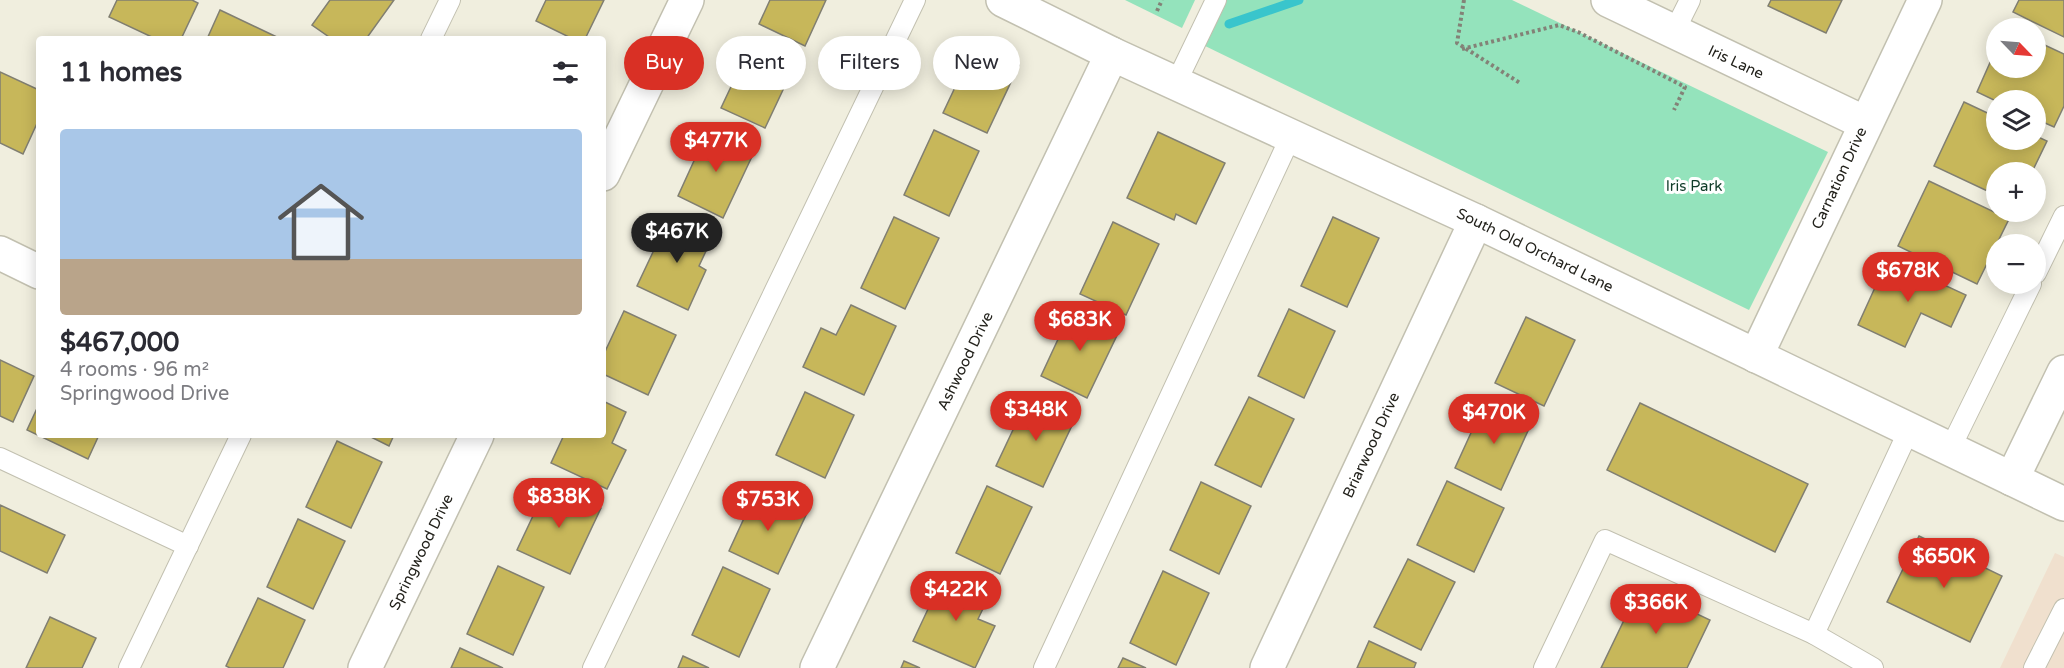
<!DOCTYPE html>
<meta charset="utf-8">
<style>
body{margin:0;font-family:"Varela Round",sans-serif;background:#f2f2f3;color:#2b2b33;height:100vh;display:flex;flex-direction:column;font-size:22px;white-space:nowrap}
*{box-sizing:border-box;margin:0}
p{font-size:20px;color:#7c7c81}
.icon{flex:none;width:33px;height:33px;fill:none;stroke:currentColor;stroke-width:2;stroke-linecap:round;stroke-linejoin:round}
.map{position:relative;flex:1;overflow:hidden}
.side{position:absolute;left:36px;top:36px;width:570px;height:402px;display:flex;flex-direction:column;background:#fff;border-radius:6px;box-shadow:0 3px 15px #0003}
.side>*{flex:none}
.hud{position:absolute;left:624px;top:36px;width:570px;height:54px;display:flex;gap:12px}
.needle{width:39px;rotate:115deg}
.buttons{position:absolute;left:1986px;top:18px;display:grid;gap:12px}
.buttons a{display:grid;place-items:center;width:60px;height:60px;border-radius:50%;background:#fff;box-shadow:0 3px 15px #0003;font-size:30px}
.price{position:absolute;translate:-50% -51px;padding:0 14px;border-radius:21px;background:#d93025;color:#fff;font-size:20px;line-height:39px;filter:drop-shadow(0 2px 3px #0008)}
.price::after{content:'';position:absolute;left:50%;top:36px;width:18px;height:14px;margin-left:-9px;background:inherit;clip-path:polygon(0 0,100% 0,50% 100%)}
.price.active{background:#222;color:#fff}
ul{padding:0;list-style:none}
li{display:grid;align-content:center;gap:12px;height:318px;padding:0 24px}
li span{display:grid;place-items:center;height:186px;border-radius:6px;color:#555}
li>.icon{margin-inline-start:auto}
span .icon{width:108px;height:108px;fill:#fffc;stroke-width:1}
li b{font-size:26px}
h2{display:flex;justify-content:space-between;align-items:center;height:72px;padding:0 24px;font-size:26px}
.pill{padding:0 21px;border-radius:27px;background:#fff;box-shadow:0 3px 15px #0003;font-size:21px;line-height:54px}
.pill.active{background:#d93025;color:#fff}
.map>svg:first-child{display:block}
.commercial{fill:#f0e0ce}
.green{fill:#94e3bc}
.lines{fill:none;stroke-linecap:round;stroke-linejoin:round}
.stream{stroke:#39c5cc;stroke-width:9}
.building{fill:#c7b75a;stroke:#817f71;stroke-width:1.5}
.service-casing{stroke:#c2c0b0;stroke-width:22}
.minor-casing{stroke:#c2c0b0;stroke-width:36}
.tertiary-casing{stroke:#c2c0b0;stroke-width:36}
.path{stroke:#838277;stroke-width:4;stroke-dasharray:3 3;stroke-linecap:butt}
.service{stroke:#fff;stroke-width:20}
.minor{stroke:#fff;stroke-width:33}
.tertiary{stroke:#fff;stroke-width:33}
.labels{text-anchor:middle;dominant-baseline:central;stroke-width:6;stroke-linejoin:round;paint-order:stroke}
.street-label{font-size:15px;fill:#23221c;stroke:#fff}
.park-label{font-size:15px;fill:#0f3b28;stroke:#fff}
</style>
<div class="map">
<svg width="2064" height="668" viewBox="0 0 2064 668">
<rect width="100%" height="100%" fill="#f0eede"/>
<polygon class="commercial" points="2055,553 2064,557 2064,668 2000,668"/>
<g class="green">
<polygon points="1125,0 1195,0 1182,28"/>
<polygon points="1222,0 1512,0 1828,152 1749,310 1201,44"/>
</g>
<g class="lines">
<polyline class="stream" points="1229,24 1299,0"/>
</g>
<g class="building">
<polygon points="117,0 192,0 198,3 181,39 156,39 109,17"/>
<polygon points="330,0 394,0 366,39 332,39 312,25"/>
<polygon points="546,0 604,0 585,39 573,39 536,21"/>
<polygon points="770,0 826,0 805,46 759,24"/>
<polygon points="1771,0 1842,0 1826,33 1768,6"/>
<polygon points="2019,0 2064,0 2064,37 2013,12"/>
<polygon points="220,10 281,39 207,39"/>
<polygon points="754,38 798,58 765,128 721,108"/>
<polygon points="2036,41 2064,54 2064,106 2054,127 2036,119 2036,100 1996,101 1977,92 1996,49 1996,68 2036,68"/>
<polygon points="975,45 1019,65 987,133 943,113"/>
<polygon points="0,72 39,90 39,119 23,154 0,143"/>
<polygon points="1964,102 1996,117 1996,140 2036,140 2036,136 2047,141 2032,172 1996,172 1996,195 1934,166"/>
<polygon points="709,128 755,150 723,218 678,196"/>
<polygon points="934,130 979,151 949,216 904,195"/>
<polygon points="1158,132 1225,163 1196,224 1176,214 1174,220 1127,198"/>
<polygon points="1929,181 2009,219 1977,284 1898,246"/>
<polygon points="670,216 713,236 699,266 706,270 688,310 637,286"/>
<polygon points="894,217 939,238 905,309 861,288"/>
<polygon points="1333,217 1379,238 1347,307 1301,286"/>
<polygon points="1113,222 1159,244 1126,315 1080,294"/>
<polygon points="1888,259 1966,295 1951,327 1921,313 1905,347 1858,325"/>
<polygon points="851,305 896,326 864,395 803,367 821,328 836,335"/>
<polygon points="1073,307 1120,329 1087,398 1041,376"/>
<polygon points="1289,309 1335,331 1304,398 1258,376"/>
<polygon points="624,311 676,335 648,395 603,374 603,356"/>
<polygon points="1526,317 1575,340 1544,406 1495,383"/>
<polygon points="0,360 34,376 13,422 0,416"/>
<polygon points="805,392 854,415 825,478 776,455"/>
<polygon points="1249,397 1294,419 1261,487 1215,465"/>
<polygon points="1028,398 1075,419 1043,487 996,466"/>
<polygon points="1486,400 1532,422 1501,490 1455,468"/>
<polygon points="603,401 626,412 612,443 626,450 607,489 551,463 564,435 603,435"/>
<polygon points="1640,403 1808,484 1775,552 1607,470"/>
<polygon points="39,404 39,435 99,435 88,459 27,430"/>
<polygon points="367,435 394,435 389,446"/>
<polygon points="337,441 382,462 351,528 306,507"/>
<polygon points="1447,481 1504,508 1474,572 1417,545"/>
<polygon points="1201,482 1251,506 1219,574 1170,550"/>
<polygon points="548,484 601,508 570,574 517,550"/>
<polygon points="987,486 1032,507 1000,574 956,553"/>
<polygon points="757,490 807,513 778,574 729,551"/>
<polygon points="0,505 65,535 47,573 0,551"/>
<polygon points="298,519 345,541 313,609 267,587"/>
<polygon points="1919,536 2002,576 1970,642 1887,602"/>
<polygon points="1408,559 1455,582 1421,650 1374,627"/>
<polygon points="498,566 544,587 513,655 467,634"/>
<polygon points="723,567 770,589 739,657 692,635"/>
<polygon points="1163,571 1209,593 1176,665 1130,643"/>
<polygon points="945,573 990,594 978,619 995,626 975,668 913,641"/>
<polygon points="1640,587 1710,620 1687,668 1601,668"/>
<polygon points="258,598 305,620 283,668 230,668 226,666"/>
<polygon points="50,617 96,638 82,668 26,668"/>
<polygon points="1369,641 1416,663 1414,668 1357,668"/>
<polygon points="460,648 503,668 451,668"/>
<polygon points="683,656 709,668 678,668"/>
<polygon points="1123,658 1146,668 1118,668"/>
<polygon points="904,661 920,668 901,668"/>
</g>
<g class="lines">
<defs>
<g id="service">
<polyline points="1674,32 1690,0"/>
<polyline points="431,39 450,0"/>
<polyline points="1176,83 1216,0"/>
<polyline points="2036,273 2064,216"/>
<polyline points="1950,449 2031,284"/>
<polyline points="0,458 188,546"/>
<polyline points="1814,634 1873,668"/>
<polyline points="129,668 241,435"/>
<polyline points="593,668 915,0"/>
<polyline points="1044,668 1291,136"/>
<polyline points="1544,668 1605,540 1814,634 1909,430"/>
<polyline points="2034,668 2064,609"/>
</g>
<g id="minor">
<polyline points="1608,0 1865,123"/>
<polyline points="603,174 687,0"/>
<polyline points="0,253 39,272"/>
<polyline points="1756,356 1925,0"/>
<polyline points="2012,479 2064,372"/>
<polyline points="365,668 477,435"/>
<polyline points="817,668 1112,54"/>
<polyline points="1267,668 1476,221"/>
</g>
<polyline id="tertiary" points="1003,0 1112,54 1476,221 2064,504"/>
</defs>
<use href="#service" class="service-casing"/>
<use href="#minor" class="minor-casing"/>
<use href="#tertiary" class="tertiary-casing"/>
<g class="path">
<polyline points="1464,0 1457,43 1520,83"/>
<polyline points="1157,11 1162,0"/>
<polyline points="1462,49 1559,25 1578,32 1685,87 1674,110"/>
</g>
<use href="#service" class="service"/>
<use href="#minor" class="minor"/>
<use href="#tertiary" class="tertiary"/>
</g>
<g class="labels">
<g class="street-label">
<text transform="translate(1736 62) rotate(25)">Iris Lane</text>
<text transform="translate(1839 178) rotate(-65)">Carnation Drive</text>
<text transform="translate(1535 250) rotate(26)">South Old Orchard Lane</text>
<text transform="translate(965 361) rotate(-64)">Ashwood Drive</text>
<text transform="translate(1371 445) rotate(-65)">Briarwood Drive</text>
<text transform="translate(421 552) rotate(-64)">Springwood Drive</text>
</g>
<g class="park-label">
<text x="1694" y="186">Iris Park</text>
</g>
</g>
</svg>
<div class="buttons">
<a><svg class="needle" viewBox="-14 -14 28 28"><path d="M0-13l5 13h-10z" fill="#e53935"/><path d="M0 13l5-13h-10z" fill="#7c7c81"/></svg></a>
<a><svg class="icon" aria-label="layers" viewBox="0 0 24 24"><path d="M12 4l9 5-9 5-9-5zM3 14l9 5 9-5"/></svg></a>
<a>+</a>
<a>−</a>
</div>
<b class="price" style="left:716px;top:173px">$477K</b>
<b class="price active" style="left:677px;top:264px">$467K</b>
<b class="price" style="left:1908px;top:303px">$678K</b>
<b class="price" style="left:1080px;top:352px">$683K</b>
<b class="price" style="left:1036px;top:442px">$348K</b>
<b class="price" style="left:1494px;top:445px">$470K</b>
<b class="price" style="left:559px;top:529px">$838K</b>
<b class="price" style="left:768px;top:532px">$753K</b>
<b class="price" style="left:1944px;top:589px">$650K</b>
<b class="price" style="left:956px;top:622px">$422K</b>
<b class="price" style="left:1656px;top:635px">$366K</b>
<div class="hud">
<a class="pill active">Buy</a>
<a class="pill">Rent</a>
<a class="pill">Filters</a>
<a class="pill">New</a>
</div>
<section class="side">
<h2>11 homes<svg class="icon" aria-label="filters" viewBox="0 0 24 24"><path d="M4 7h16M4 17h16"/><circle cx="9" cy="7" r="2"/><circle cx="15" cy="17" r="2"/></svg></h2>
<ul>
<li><span style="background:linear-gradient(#a9c7e8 70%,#b9a48a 0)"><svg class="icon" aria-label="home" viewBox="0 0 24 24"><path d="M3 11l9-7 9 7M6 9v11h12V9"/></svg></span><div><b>$467,000</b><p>4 rooms · 96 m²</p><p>Springwood Drive</p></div></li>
</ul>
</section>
</div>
